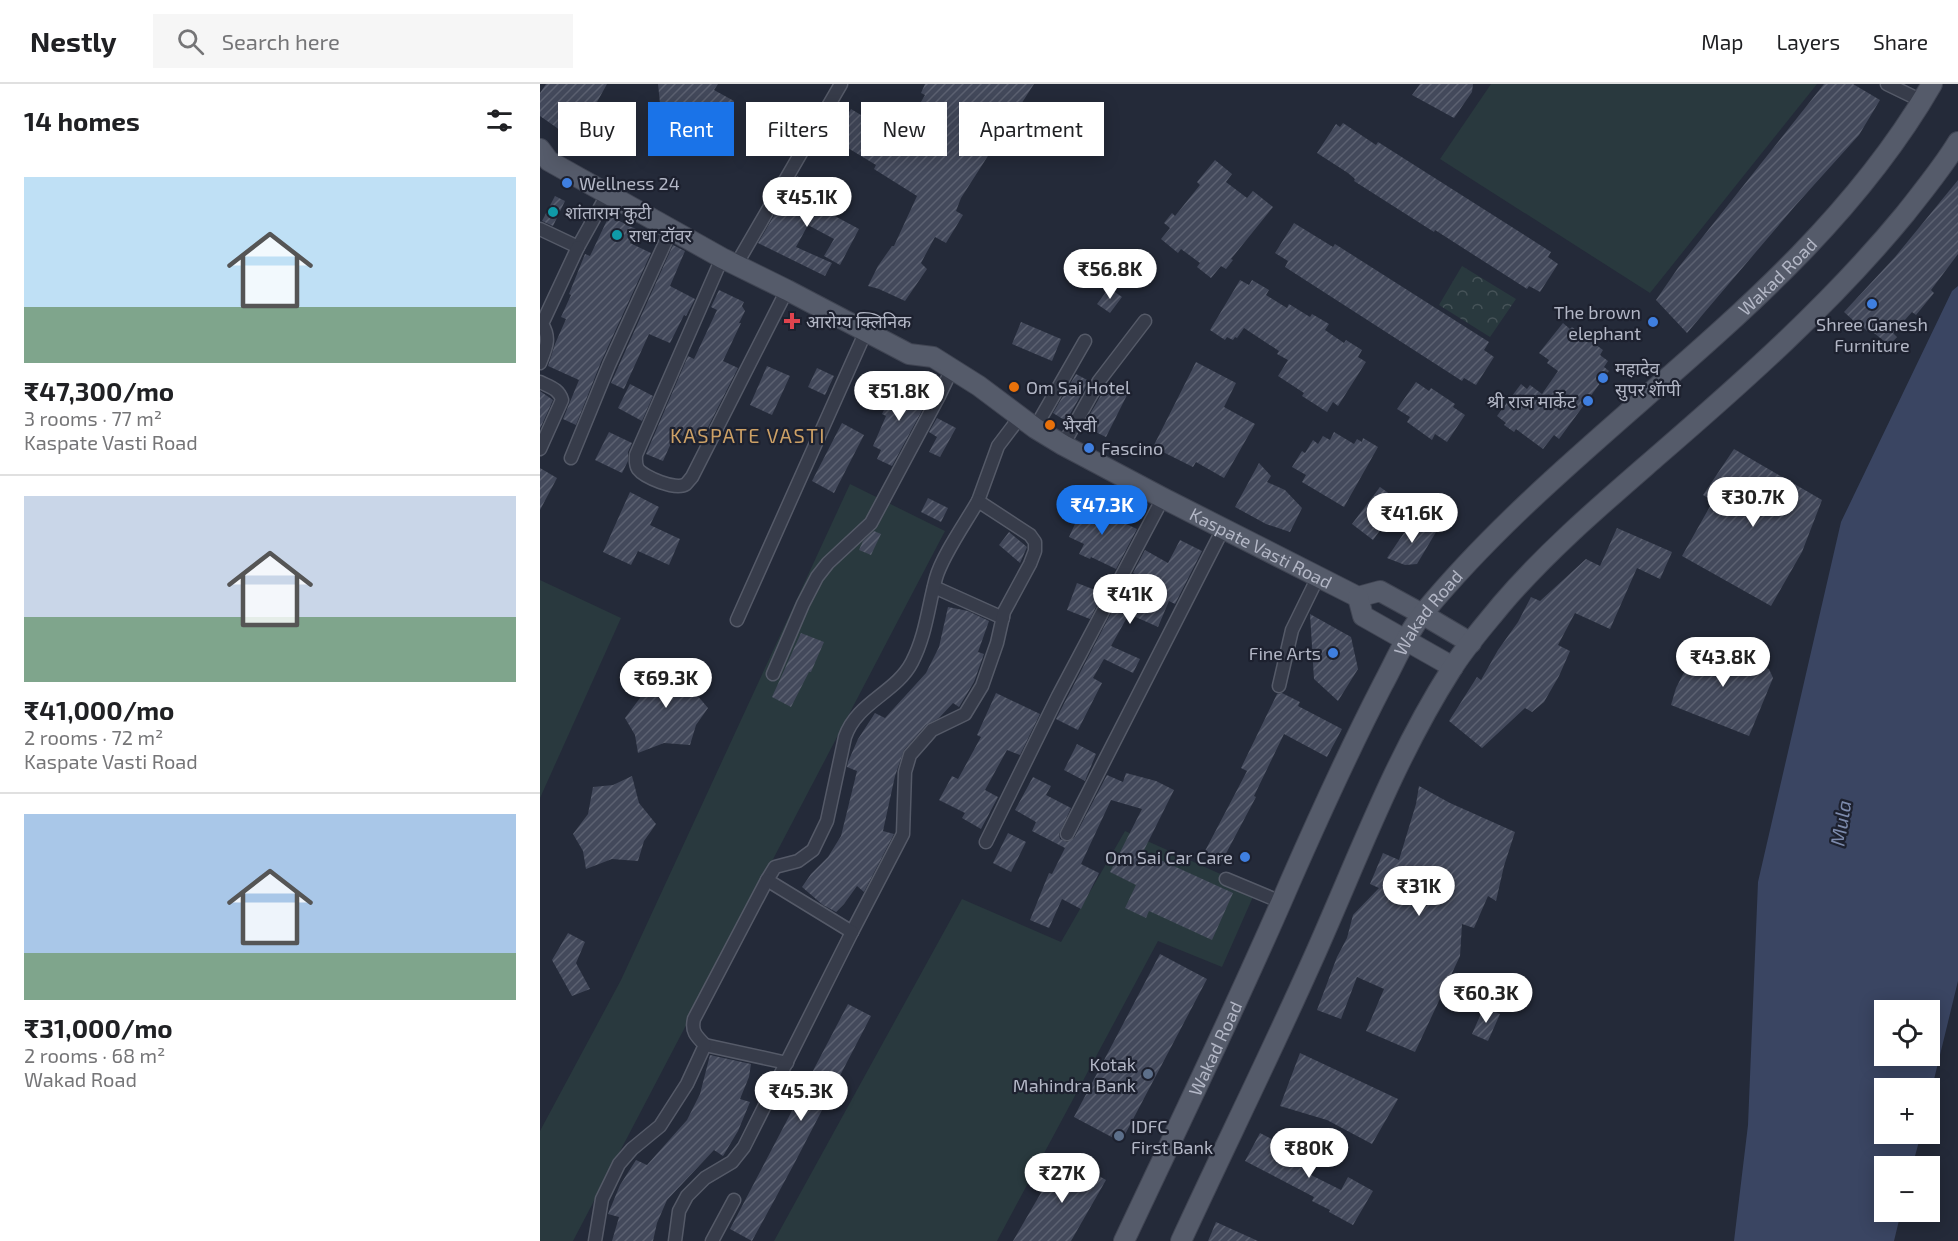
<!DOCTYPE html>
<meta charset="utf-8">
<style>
body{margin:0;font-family:"Exo 2","Noto Sans Devanagari",sans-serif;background:#f6f6f6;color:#202124;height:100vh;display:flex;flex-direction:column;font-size:22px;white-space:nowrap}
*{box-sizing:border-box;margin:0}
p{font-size:20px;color:#757577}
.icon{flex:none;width:33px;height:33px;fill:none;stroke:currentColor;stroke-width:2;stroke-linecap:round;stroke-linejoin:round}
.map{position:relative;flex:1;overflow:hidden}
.details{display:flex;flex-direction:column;background:#fff;width:540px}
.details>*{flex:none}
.guide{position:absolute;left:18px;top:18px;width:570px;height:54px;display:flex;gap:12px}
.fabs{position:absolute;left:1334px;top:916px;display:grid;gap:12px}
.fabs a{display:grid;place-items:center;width:66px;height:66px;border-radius:0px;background:#fff;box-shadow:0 3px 15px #0003;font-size:30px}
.price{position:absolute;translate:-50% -51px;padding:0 14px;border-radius:21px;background:#fff;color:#222;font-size:20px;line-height:39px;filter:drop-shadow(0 2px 3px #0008)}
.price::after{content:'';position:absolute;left:50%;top:36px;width:18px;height:14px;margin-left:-9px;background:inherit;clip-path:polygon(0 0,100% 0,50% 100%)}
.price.active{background:#1a73e8;color:#fff}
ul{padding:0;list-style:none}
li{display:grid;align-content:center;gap:12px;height:318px;padding:0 24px}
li+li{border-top:2px solid #e0e0e0}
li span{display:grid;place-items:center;height:186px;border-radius:0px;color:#555}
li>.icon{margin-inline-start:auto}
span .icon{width:108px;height:108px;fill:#fffc;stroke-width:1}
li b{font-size:26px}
h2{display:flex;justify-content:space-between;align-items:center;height:72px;padding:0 24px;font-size:26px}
.pill{padding:0 21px;border-radius:0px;background:#fff;box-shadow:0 3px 15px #0003;font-size:21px;line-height:54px}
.pill.active{background:#1a73e8;color:#fff}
header{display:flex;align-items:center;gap:36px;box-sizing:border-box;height:84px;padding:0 30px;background:#fff;border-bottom:2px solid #e0e0e0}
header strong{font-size:28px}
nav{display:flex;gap:33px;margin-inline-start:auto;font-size:21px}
.search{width:420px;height:54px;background:#f6f6f6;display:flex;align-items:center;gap:15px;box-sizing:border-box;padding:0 21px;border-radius:0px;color:#757577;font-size:22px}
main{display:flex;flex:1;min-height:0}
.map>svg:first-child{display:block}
.grass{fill:#29393e}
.forest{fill:url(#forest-crowns)}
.water{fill:#3a4562;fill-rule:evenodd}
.building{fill:url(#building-hatch)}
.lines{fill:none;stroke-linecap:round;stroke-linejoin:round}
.minor-casing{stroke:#555a68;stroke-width:15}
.primary-casing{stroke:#404553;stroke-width:22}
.minor{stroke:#373c4a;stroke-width:12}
.primary{stroke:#555b6a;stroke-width:20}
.shop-dot{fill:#3f7fe0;stroke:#1d212f;stroke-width:2}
.culture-dot{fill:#0f9aa8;stroke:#1d212f;stroke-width:2}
.health-dot{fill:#e0444e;stroke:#1d212f;stroke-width:2}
.food-dot{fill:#e8710a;stroke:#1d212f;stroke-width:2}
.service-dot{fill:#5c6f8a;stroke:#1d212f;stroke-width:2}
.labels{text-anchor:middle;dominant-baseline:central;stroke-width:4.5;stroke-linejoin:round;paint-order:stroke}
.poi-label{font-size:18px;fill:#b3b7c6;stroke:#1d212f;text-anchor:start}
.street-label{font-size:18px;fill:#b3b7c6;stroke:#1d212f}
.neighbourhood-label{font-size:20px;letter-spacing:1.5px;fill:#cda166;stroke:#1d212f}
.water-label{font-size:20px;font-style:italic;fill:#7c8aac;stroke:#1d212f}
</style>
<header>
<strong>Nestly</strong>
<div class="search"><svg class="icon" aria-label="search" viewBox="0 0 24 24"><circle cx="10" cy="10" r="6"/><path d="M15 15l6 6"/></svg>Search here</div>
<nav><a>Map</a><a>Layers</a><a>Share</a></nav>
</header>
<main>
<section class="details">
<h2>14 homes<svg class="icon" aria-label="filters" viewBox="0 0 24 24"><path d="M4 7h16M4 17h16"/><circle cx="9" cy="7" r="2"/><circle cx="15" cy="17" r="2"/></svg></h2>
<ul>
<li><span style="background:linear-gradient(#bfe0f5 70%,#7fa58c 0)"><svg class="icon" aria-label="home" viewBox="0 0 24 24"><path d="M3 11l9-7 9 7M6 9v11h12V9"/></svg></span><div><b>₹47,300/mo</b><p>3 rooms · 77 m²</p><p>Kaspate Vasti Road</p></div></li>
<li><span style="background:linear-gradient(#c9d6e8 65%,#7fa58c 0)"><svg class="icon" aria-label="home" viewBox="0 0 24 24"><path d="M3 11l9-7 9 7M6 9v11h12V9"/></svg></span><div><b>₹41,000/mo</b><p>2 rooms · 72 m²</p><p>Kaspate Vasti Road</p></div></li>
<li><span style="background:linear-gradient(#a9c7e8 75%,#7fa58c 0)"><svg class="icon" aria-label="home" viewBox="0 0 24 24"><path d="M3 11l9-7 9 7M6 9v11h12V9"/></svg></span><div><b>₹31,000/mo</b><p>2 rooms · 68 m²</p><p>Wakad Road</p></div></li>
</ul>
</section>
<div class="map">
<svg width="1418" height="1157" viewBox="0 0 1418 1157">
<defs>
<pattern id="forest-crowns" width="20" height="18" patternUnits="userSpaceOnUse" patternTransform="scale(1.5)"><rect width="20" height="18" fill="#29393e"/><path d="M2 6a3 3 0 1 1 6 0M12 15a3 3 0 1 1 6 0" fill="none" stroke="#465358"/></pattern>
<pattern id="building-hatch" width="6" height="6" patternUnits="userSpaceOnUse" patternTransform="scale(1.5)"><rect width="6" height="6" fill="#43495b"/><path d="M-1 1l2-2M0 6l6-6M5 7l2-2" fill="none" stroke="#5c6171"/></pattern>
</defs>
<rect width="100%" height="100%" fill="#242a39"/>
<g class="grass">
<polygon points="951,0 1277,0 1110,209 900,75"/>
<polygon points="310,400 405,447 33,1157 0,1157 0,1047 81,896"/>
<polygon points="0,496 81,534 0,714"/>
<polygon points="585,747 716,806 682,883 618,857 457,1157 234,1157 422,815 521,858"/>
</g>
<polygon class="forest" points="922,182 976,215 950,253 899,221"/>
<path class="water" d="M1418,202V897L1389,1016V1005H1344V1050H1381L1372,1083H1344V1128H1361L1354,1157H1194L1208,1041L1218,798L1301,438L1412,207ZM1344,927H1389V972H1344Z"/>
<g class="building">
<polygon points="6,0 67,0 57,18 93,40 81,59 69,51 58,72 43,64 44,63 0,32 0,9"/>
<polygon points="118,0 178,0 174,6 194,17 170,58 121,29"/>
<polygon points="385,0 494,0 421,114 416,127 423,131 406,159 395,153 381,179 387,185 365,217 339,205 328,202 338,182 352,162 354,162 377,112 334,85 336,81 293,55 311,25 336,40 333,44 357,59 385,11 381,9"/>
<polygon points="880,0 933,0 932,8 914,34 872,11"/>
<polygon points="1284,0 1313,0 1340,16 1319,51 1255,122 1147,249 1116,216 1138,184"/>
<polygon points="803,39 836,61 838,58 1011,168 1008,173 1018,180 1000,208 989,202 987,205 895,146 894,148 814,97 815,95 808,89 777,69 796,40 800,43"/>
<polygon points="675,76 692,90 686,98 707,114 713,107 733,123 691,175 693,176 686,185 681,182 671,194 657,183 660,179 641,165 638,169 621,155 630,144 624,139 632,129 635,132 660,101 657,98"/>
<polygon points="257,92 286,108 278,123 319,145 300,181 284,172 294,155 268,141 256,163 292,179 285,192 218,159"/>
<polygon points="1418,96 1418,170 1391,206 1394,209 1376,231 1372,228 1353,249 1357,253 1349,261 1329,245 1327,247 1317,237 1315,238 1304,228 1355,173"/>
<polygon points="15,112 25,117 13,142 2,137"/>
<polygon points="69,132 96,145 90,159 111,169 61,278 36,341 23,335 39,296 8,282 15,260 26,235 21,233 31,211 29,210 45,170 50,172"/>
<polygon points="754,139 793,163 795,160 949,258 944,266 954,273 936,301 924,294 922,297 745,183 748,177 735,169"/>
<polygon points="133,161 145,167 130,202 155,215 146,232 144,231 130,259 109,250 84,305 71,299"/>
<polygon points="700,196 709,201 712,196 729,206 726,211 747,224 749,220 770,233 772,230 789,240 785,246 804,259 806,256 822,266 818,273 826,278 798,322 793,318 787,328 762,312 764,309 738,292 748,276 737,270 739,267 704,244 697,254 695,253 693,256 687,253 685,256 670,246"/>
<polygon points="569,204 582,213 570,229 557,220"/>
<polygon points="179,206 204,218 202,222 205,227 199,239 201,239 183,277 198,284 162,355 145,347 143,352 136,348 123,377 106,370 148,272 154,275 177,226 171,223"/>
<polygon points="481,238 521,255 512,277 472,260"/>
<polygon points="1023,239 1030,245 1032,243 1063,266 1060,271 1068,277 1064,283 1069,287 1019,355 1014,351 1003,365 976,345 974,348 964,341 966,339 957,332 981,300 987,305 990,301 1002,310 1018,287 1007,279 1009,276 999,269"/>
<polygon points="656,278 696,299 684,323 715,340 684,394 656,378 653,383 613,363"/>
<polygon points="227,282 250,292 232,331 210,321"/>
<polygon points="277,284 294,292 285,311 268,303"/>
<polygon points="536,290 549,297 526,337 513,329"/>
<polygon points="876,298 889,307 891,304 915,320 913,323 925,331 907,358 895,350 892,356 867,338 870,333 857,325"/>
<polygon points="90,300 113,312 102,337 78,324"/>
<polygon points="567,301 587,311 566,353 543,342"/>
<polygon points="355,304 366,310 369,304 378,308 380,304 391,310 352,382 337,375 341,366 333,362 346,332 342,330"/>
<polygon points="0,307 13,316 0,345"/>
<polygon points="397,334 416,344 400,373 389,368 397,353 389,348"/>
<polygon points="302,339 324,351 294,409 272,397"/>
<polygon points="69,348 92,359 88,368 88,377 82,389 55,376"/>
<polygon points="794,348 814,360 817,355 822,358 823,354 838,363 804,423 762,398 766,391 752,383 762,367 765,369 773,356 778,360 783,352 790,356"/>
<polygon points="1194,365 1282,416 1262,468 1231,522 1142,472 1173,417 1163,411"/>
<polygon points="719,379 731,392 727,398 745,406 762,424 750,448 726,440 695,423"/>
<polygon points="0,384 17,394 0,426"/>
<polygon points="840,403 861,418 833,456 812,440"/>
<polygon points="90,408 119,423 110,441 140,455 129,481 98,467 91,481 63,468"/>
<polygon points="388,414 408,424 401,438 381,428"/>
<polygon points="544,420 597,445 576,485 551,473 550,475 539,470 544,460 529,453"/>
<polygon points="874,434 896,448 877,480 865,481 847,474"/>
<polygon points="1077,444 1132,468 1120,495 1097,484 1070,545 1035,529 1018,561 1030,567 1019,592 1004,618 992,628 985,624 942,664 909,637 937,593 941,596 958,566 978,538 991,513 1000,517 1046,475 1060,482"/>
<polygon points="334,447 341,450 331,471 319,466 323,457"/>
<polygon points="469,448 487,463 480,479 459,461"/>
<polygon points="640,456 662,467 635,520 629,517 618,543 589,530 571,562 600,575 593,589 564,575 553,594 562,599 538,646 516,635 581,510 604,523 614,499 593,489 605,466 628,479"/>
<polygon points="537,499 563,509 550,535 527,526"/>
<polygon points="408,523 428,527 449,537 438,568 444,570 434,598 419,623 413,619 399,634 386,641 364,666 355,692 343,747 354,750 324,808 317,802 304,820 296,828 283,821 262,803 271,790 288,773 301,752 317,687 307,683 308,678 318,655 335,629 345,634 386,589 399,563"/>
<polygon points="770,530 811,553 818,585 798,617 774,595"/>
<polygon points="261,549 284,558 271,588 269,588 251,623 232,613"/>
<polygon points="1160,557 1229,585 1233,594 1209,652 1131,621 1136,604"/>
<polygon points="144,576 151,604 168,624 156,641 150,661 124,659 98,669 95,651 85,634 100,614 105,587 125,585"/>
<polygon points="456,609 500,630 480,671 467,666 445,706 458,713 441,745 422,734 425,729 399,716 412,692 418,695 441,653 437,651"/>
<polygon points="742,609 760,618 758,622 802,645 787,673 744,650 714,712 716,713 682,777 665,767 707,687 701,684 737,610"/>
<polygon points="537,660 556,670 545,697 524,686"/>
<polygon points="586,689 616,697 634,706 603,768 693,809 672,856 609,827 606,834 585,824 596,801 570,788 602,725 571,716 541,780 559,789 541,825 522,815 509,844 490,836 509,789 512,790 525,764 492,747 496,738 475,726 493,693 511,702 506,711 531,724 519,750 520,755 527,758 534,754 567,691 583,698"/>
<polygon points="92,692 99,719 116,740 104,757 98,777 72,775 46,785 43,767 33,750 48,730 53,703 73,701"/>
<polygon points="879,702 910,719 975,748 964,782 956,817 948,812 934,844 922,840 920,872 875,968 826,947 844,905 817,893 801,935 777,926 797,873 807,854 813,831 839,804 830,800 843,769 859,776 876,720"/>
<polygon points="468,749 486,758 471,788 453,779"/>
<polygon points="28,849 45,858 36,879 50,905 32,912 12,876"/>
<polygon points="620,870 667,895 581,1058 534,1033"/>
<polygon points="308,920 331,932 254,1080 212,1157 190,1145"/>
<polygon points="944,923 960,930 948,957 932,950"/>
<polygon points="760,969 858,1015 832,1060 787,1036 740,1022"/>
<polygon points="170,971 211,980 209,993 200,1015 210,1018 198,1047 183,1072 174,1066 127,1116 117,1139 113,1157 72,1157 79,1133 68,1130 80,1101 96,1076 107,1081 147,1036 160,1010"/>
<polygon points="720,1049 777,1079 771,1091 801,1106 808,1093 833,1107 813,1141 789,1128 790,1126 772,1117 774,1113 705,1077"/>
<polygon points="523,1071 566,1096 531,1157 473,1157"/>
<polygon points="676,1138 718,1157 668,1157"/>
</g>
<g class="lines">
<defs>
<g id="minor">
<polyline points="1347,0 1382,17"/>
<polyline points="0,145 38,163 67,111"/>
<path d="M182,174L96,371C96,375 95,380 98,385C104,393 136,407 146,400C147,399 151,394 152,393L247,206"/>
<polyline points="196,181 301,0"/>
<path d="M0,279C6,264 11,254 2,240L38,163"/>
<path d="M0,298C10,303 19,305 22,316L0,365"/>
<polyline points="495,344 545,257"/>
<polyline points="523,361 559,297 605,237"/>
<polyline points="31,374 69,281 131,146"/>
<polyline points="438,417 458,362 480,333"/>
<polyline points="394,503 463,534"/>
<polyline points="197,536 326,247"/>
<polyline points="233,590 263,520 277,493 288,479 331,439 399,312 412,285"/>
<polyline points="739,602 752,546 778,493"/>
<polyline points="527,750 683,445"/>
<polyline points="446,758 518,612 623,414"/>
<polyline points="686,795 741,818"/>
<path d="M227,796L235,783L258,777L273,766L287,737L305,653C317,618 356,609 372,578C386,551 388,523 396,494C402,472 426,438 438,417L490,451L495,458V467L490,480L464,528L457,559L442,602L425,630L392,646L370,671L365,688L363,750L312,848"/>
<polyline points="165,961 247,979"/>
<path d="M55,1157L62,1115L79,1080L92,1065L120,1042L147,1000L165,961C156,952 151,947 154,935L227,796L312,848L204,1063L192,1078L165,1094L147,1112L139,1127L135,1157"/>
<polyline points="172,1157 194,1116"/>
</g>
<g id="primary">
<path id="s1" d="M0,65L9,77L182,174L247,206L369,270L393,273L439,302L495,344L523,361L623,414L818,513L840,507L882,530L931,559"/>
<polyline points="818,513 823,532 913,583"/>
<path id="s2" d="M584,1157C640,1038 698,919 750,798C779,732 809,666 842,602C855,578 867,549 885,527C1041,339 1268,215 1392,0"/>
<path d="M641,1157C684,1064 730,971 772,877C816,779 853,677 911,586C925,563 944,542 961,521C1007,467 1061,421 1115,374C1203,298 1291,220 1365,130C1383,107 1403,83 1418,58"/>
</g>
</defs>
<use href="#minor" class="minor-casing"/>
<use href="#primary" class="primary-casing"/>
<use href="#minor" class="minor"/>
<use href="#primary" class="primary"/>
</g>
<g class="shop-dot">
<circle cx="27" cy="99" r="6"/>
<circle cx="1332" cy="220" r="6"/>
<circle cx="1113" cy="238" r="6"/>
<circle cx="1063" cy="294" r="6"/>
<circle cx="1048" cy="317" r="6"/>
<circle cx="549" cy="364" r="6"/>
<circle cx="793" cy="569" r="6"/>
<circle cx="705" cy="773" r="6"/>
</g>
<g class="culture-dot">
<circle cx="13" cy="128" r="6"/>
<circle cx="77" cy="151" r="6"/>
</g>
<path class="health-dot" d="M249 228h6v6h6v6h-6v6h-6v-6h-6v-6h6z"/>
<g class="food-dot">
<circle cx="474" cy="303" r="6"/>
<circle cx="510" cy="341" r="6"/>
</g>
<g class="service-dot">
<circle cx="608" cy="990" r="6"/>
<circle cx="579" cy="1052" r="6"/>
</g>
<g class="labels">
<g class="poi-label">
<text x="39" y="99">Wellness 24</text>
<text x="25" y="128">शांताराम कुटी</text>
<text x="89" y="151">राधा टॉवर</text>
<text x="1101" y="228" text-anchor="end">The brown<tspan x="1101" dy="21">elephant</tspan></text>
<text x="266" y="237">आरोग्य क्लिनिक</text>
<text x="1332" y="240" text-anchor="middle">Shree Ganesh<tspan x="1332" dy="21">Furniture</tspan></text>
<text x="1075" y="284">महादेव<tspan x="1075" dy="21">सुपर शॅापी</tspan></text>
<text x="486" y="303">Om Sai Hotel</text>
<text x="1036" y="317" text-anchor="end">श्री राज मार्केट</text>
<text x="522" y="341">भैरवी</text>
<text x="561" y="364">Fascino</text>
<text x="781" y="569" text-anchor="end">Fine Arts</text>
<text x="693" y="773" text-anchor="end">Om Sai Car Care</text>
<text x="596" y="980" text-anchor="end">Kotak<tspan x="596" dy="21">Mahindra Bank</tspan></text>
<text x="591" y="1042">IDFC<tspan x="591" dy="21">First Bank</tspan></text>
</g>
<g class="street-label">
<text stroke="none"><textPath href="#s2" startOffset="1185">Wakad Road</textPath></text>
<text stroke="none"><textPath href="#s1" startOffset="828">Kaspate Vasti Road</textPath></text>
<text stroke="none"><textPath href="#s2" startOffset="699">Wakad Road</textPath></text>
<text stroke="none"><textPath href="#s2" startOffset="213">Wakad Road</textPath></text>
</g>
<g class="neighbourhood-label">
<text x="208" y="351">KASPATE VASTI</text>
</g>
<g class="water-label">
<text transform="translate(1300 739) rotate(-81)">Mula</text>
</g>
</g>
</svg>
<div class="fabs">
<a><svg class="icon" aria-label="locate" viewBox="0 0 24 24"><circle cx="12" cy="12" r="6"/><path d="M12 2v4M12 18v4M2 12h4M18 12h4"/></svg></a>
<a>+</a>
<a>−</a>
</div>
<b class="price" style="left:267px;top:144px">₹45.1K</b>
<b class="price" style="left:570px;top:216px">₹56.8K</b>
<b class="price" style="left:359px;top:338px">₹51.8K</b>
<b class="price" style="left:1213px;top:444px">₹30.7K</b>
<b class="price active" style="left:562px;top:452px">₹47.3K</b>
<b class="price" style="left:872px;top:460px">₹41.6K</b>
<b class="price" style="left:590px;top:541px">₹41K</b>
<b class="price" style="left:1183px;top:604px">₹43.8K</b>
<b class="price" style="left:126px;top:625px">₹69.3K</b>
<b class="price" style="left:879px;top:833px">₹31K</b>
<b class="price" style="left:946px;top:940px">₹60.3K</b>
<b class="price" style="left:261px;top:1038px">₹45.3K</b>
<b class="price" style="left:769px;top:1095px">₹80K</b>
<b class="price" style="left:522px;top:1120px">₹27K</b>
<div class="guide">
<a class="pill">Buy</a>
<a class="pill active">Rent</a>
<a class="pill">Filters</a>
<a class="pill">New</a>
<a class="pill">Apartment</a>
</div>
</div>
</main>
